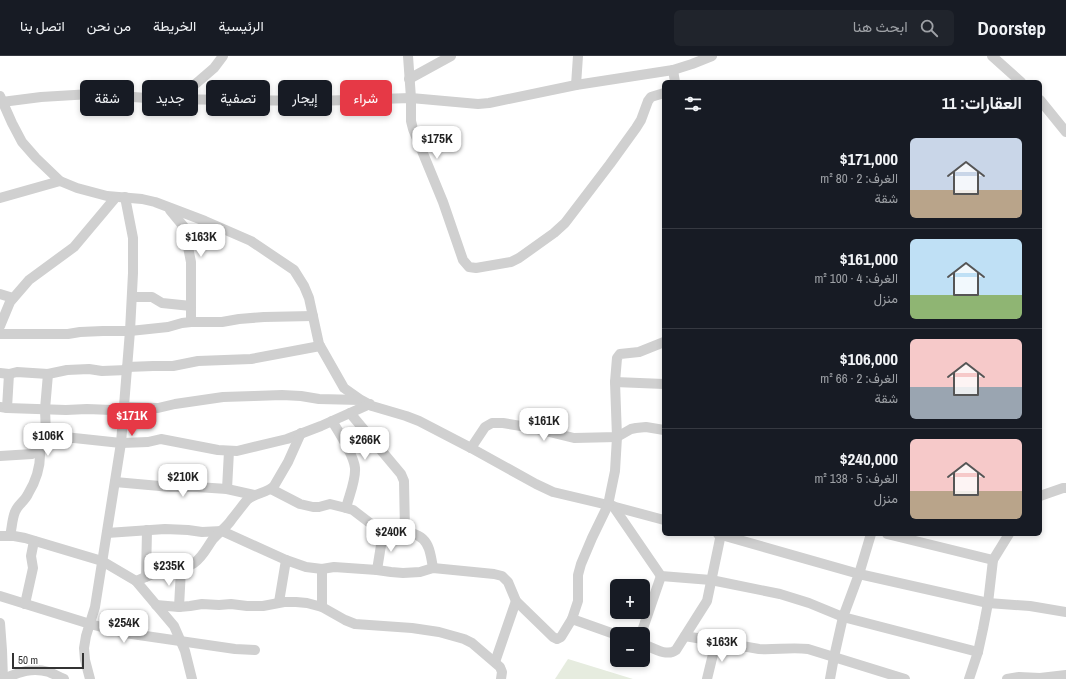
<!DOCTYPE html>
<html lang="ar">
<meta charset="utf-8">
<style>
body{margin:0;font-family:"Archivo Narrow",Vazirmatn,sans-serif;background:#20242c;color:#f1f3f6;direction:rtl;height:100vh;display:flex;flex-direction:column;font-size:15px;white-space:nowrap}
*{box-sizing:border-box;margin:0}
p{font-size:13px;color:#9ea1a6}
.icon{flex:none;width:22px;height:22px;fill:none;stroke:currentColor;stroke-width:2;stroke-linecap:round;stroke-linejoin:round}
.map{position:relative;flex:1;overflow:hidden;direction:ltr}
.sheet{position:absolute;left:662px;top:24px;width:380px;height:456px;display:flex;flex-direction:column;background:#171b24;border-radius:6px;box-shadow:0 2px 6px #0003;direction:rtl}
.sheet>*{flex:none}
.top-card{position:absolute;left:12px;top:24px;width:380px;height:36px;direction:rtl;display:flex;gap:8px}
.buttons{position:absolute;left:610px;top:523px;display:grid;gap:8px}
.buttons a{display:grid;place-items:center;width:40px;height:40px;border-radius:6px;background:#171b24;box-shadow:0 2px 6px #0003;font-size:20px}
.scale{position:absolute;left:12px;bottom:10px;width:72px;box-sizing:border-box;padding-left:4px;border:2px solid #333;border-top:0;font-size:11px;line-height:14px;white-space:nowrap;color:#333;-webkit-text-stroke:3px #fff;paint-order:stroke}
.price{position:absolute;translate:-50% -34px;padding:0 9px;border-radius:8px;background:#fff;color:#222;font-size:13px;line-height:26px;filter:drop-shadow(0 1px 2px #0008)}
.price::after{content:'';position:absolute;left:50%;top:24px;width:12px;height:9px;margin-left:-6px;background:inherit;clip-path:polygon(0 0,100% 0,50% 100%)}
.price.on{background:#e63946;color:#fff}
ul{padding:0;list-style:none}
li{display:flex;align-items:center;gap:12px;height:100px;padding:0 20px}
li+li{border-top:1px solid #363941}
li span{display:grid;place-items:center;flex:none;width:112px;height:80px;border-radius:6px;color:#555}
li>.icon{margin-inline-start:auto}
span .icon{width:48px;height:48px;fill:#fffc;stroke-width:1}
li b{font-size:17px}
h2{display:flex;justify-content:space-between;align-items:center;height:48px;padding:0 20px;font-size:17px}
.chip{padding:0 14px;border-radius:6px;background:#171b24;box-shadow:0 2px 6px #0003;font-size:14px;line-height:36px}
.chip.on{background:#e63946;color:#fff}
header{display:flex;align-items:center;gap:24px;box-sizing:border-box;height:56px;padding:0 20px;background:#171b24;border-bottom:1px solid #363941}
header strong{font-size:19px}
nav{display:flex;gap:22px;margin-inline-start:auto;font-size:14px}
.search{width:280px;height:36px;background:#20242c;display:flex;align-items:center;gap:10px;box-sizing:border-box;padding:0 14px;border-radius:6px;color:#9ea1a6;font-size:15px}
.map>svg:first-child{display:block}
.green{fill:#e6ecdf}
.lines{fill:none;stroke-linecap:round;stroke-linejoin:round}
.street{stroke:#d0d0d0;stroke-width:10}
</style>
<header>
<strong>Doorstep</strong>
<div class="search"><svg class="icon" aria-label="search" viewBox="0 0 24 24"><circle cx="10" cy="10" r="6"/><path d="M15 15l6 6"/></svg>ابحث هنا</div>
<nav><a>الرئيسية</a><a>الخريطة</a><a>من نحن</a><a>اتصل بنا</a></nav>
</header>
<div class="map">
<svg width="1066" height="623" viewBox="0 0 1066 623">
<rect width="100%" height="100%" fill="#fff"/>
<polygon class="green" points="568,603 633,623 555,623"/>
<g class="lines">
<g class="street">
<polyline points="408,0 411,42 411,65 413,73 443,146 463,204 469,211 476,212 511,206 519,202 554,177 565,167 610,108 636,72 641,64 648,45 651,41 664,37"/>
<polyline points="992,0 1021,26"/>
<polyline points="673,14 675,26"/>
<polyline points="409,23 440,6 451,0"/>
<polyline points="576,29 578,0"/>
<polyline points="0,40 12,67 22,86 36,102 60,125 77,132 107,140 142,143 155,146 205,165 251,185 294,214 304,230 309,242 319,288 344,332 361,344 372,350 406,360 419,365 471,392 536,428 553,436 608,449 664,464"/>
<polyline points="178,43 214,12 223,0"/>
<polyline points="1040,44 1066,76"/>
<polyline points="2,46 41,41 91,38 161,43 316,45 411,42 478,48 489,47 576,29 673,14 692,8 712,0"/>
<polyline points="0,142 60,125"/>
<polyline points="170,154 184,171 191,206 191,266"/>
<polyline points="0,238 13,242"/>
<polyline points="132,241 152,241 162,247 191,250"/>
<polyline points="0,270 10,246 29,224 74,191 116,141"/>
<polyline points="0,278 68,278 80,276 103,275 130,275 168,271 182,267 191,266 222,266 239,263 264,261 313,260"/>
<polyline points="127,311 153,310 173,310 198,305 251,303 320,290"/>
<polyline points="0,317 9,318 17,316 48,318 67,314 89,313 102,315 127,314"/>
<polyline points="615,326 664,328"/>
<polyline points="0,351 7,352 66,354 87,353 112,354 124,351 158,352 175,348 223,341 254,340 282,339 301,340 319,343 360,344"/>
<polyline points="7,352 9,318"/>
<polyline points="350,357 401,418 404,425 405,476"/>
<path d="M332,365C339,376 354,400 355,412C356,424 349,440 346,452"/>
<polyline points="46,379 121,387 148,386 161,383 218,394 237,395 287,383 321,370 370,348"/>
<polyline points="471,392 485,371 492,367 503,367 533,372 574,382 617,381 631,373 636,372 646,371 664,374"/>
<polyline points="0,400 32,398 40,393 45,383 46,379 45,353 48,318"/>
<polyline points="115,426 171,431 197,431 227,433 254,439"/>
<polyline points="227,433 229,395"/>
<path d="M271,433L300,448L313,451H319L330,448L346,452L353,454L383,477C400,476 422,472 429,493C431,499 432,506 433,512"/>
<polyline points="1040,440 1063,432 1066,432"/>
<polyline points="613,450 661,520 711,524 780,538 809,547 843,561 978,596"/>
<polyline points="107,477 165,473 188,474 202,476 222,475 286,504 306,511 322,513 334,511 377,514 391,516 403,517 420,516 433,512 494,518 502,520 508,526 516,545 553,581 557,583 561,581 572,563 578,545 578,519 581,508 592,482 608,449 615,415 617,381 615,326 617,302 620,298 639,296 664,286"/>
<polyline points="718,478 859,518 988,547 1030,550 1066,556"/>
<polyline points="887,478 993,504"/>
<polyline points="0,480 14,480 25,482 102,505 136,525 174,570 185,595 192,623"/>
<path d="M10,480C12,472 12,463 15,456C18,448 25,445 28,438C36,425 41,409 40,393"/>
<polyline points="377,514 383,477"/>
<polyline points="146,521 147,474"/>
<path d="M136,525C141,523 147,520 153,518C168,514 179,517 194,507C203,501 207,491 213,483C219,476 227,471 232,463C237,457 242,450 247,444C255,437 267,437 274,430L288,406L301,377"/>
<polyline points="0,540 90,568 125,577 235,593 255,594"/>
<polyline points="279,546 286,504"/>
<polyline points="25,548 33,512 31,500 34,485"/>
<polyline points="156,549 179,551 190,550 202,548 219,549 231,548 247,550 263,550 284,546 296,546 307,547 322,551 345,564 355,568 412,572 439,576 464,583 472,587 500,611 502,616 501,623"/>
<polyline points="179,551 181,513"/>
<polyline points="322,551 322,513"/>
<polyline points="572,563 617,579"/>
<polyline points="0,567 2,594 3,623"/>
<polyline points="641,578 661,520"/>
<path d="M685,580L759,593C775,594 791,591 808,593L905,623"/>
<path d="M643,588C653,592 667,601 676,594L707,545L721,478"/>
<polyline points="495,606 516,545"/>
<path d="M3,623C20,616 31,611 49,616C54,618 59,621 64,623"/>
<polyline points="90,623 85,604 84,592 86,580 95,551 121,387 130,275 133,217 133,182 125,141"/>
<polyline points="707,623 716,586"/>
<polyline points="830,623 834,601 843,561 859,518 871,478"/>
<polyline points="969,623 978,596 983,573 988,547 993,504 1009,478"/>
<polyline points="1007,623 1019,621 1040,622 1066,619"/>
</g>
</g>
</svg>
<div class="buttons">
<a>+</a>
<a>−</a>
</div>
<div class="scale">50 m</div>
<b class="price" style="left:437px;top:104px">$175K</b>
<b class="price" style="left:201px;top:202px">$163K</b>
<b class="price on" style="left:132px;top:381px">$171K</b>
<b class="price" style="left:544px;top:386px">$161K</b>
<b class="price" style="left:48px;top:401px">$106K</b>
<b class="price" style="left:365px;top:405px">$266K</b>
<b class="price" style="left:183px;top:442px">$210K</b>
<b class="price" style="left:391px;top:497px">$240K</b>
<b class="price" style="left:169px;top:531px">$235K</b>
<b class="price" style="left:124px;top:588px">$254K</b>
<b class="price" style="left:722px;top:607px">$163K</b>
<div class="top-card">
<a class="chip on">شراء</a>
<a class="chip">إيجار</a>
<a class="chip">تصفية</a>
<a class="chip">جديد</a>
<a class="chip">شقة</a>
</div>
<section class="sheet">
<h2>العقارات: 11<svg class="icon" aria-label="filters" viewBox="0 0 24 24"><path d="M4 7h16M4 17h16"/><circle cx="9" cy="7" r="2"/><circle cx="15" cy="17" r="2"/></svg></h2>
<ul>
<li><span style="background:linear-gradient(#c9d6e8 65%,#b9a48a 0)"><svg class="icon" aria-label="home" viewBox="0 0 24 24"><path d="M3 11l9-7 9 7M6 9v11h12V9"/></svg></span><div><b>$171,000</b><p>الغرف: 2 · 80 m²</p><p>شقة</p></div></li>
<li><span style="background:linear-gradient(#bfe0f5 70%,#8fb573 0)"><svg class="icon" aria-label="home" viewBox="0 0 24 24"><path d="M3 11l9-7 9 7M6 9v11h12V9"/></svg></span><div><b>$161,000</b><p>الغرف: 4 · 100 m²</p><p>منزل</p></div></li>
<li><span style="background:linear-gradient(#f6c9c9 60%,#9aa5b1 0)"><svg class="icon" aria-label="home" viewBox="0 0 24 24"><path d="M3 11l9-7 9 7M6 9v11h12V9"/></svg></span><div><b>$106,000</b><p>الغرف: 2 · 66 m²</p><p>شقة</p></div></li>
<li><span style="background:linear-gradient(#f6c9c9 65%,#b9a48a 0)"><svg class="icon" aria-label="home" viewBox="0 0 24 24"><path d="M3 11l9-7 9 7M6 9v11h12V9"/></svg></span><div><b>$240,000</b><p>الغرف: 5 · 138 m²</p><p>منزل</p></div></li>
</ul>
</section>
</div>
